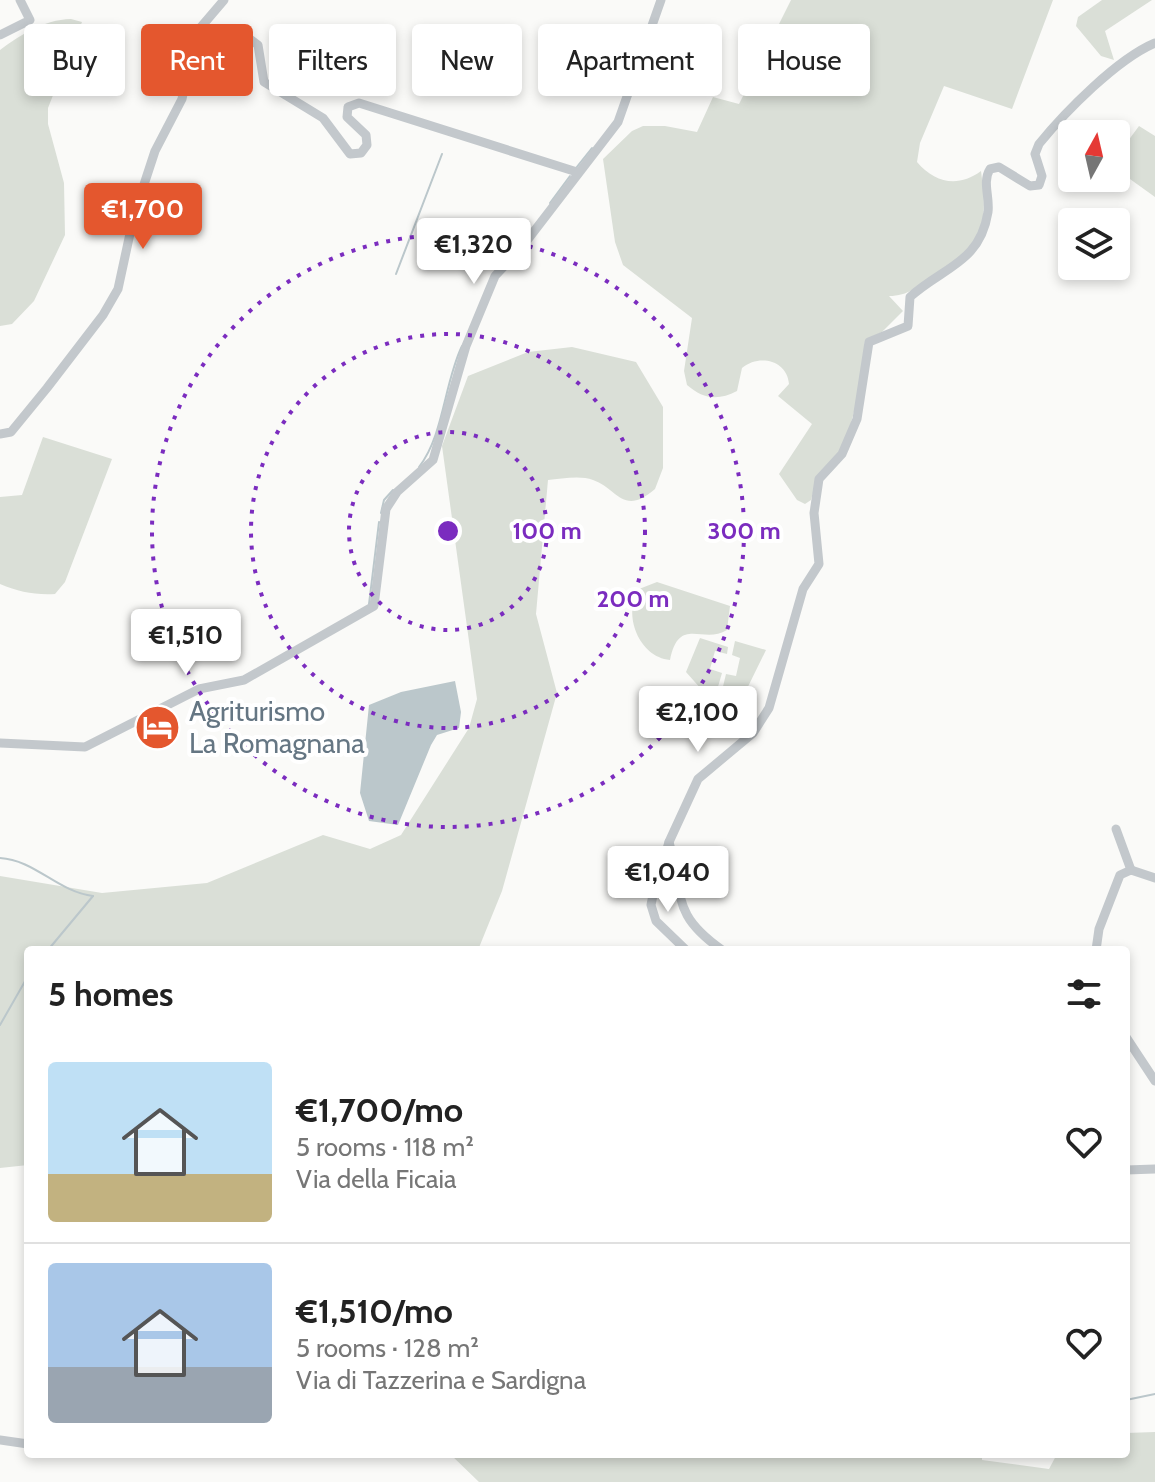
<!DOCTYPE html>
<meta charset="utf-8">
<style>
body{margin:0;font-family:Cabin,sans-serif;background:#f6f6f6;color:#222;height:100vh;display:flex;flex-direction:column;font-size:30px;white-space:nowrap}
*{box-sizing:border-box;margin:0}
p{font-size:26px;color:#767676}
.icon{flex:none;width:44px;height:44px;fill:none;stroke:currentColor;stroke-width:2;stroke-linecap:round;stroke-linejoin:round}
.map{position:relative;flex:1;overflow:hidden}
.details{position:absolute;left:24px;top:946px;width:1106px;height:512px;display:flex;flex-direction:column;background:#fff;border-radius:8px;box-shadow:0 4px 12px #0003}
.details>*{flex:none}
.hud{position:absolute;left:24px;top:24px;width:1108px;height:72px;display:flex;gap:16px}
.needle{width:52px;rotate:8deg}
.tools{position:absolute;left:1058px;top:120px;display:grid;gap:16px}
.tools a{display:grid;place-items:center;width:72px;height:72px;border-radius:8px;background:#fff;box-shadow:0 4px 12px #0003;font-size:40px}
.price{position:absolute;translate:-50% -68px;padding:0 18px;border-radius:8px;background:#fff;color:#222;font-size:26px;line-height:52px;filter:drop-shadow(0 2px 4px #0008)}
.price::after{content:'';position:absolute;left:50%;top:48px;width:24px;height:18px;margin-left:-12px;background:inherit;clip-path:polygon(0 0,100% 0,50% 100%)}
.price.on{background:#e4572e;color:#fff}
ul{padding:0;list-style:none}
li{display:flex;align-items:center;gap:24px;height:200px;padding:0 24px}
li+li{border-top:2px solid #e0e0e0}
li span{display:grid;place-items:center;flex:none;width:224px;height:160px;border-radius:8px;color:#555}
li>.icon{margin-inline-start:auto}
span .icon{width:96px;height:96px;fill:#fffc;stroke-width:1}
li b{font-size:34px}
h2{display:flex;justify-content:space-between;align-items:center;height:96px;padding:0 24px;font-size:34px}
.tag{padding:0 28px;border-radius:8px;background:#fff;box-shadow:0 4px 12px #0003;font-size:28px;line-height:72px}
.tag.on{background:#e4572e;color:#fff}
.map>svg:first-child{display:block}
.green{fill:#dadfd7}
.water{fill:#bbc7cb}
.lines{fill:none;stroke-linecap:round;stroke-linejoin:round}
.stream{stroke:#bbc7cb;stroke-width:2}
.minor{stroke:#c3c8cc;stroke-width:9}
.ring{fill:none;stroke:#7b2cbf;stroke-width:4;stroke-dasharray:4 8}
.labels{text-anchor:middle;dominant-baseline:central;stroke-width:8;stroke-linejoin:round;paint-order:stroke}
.poi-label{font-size:28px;fill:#657683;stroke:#fff;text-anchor:start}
.centre{fill:#7b2cbf;stroke:#fff;stroke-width:4}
.ring-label{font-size:24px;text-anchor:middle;font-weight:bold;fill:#7b2cbf;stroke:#fff;stroke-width:8;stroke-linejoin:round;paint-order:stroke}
</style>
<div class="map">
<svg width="1155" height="1482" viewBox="0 0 1155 1482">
<rect width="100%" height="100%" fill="#fafaf8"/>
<g class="green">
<path d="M791,0H1053L1012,109L944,86L920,143L917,162C935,183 958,188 981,171C989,228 982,244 934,276C919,286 908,296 889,296L903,311L882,332L865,340C861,380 857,415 840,452C831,470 816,479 811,500L805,504L797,500L779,474L812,424L778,396L789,384C787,360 759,354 742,368L737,391C718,401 703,399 687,385L684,371L692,318L623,265L615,242L603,159L632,131L643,126H665L697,132L713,97L739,104Z"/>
<polygon points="1102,0 1152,0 1105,31 1114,60 1101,56 1076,26 1078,17"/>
<path d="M71,19L82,22L48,108V124L64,183L65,235L34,301L12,324L0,326V50C22,34 43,20 71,19Z"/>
<polygon points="1139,126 1155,136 1155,197 1116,169 1116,139 1125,145"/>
<path d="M572,347L636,362L663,407V468L655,489C623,517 617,488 593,480C580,475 561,479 548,480L536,614L557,693L502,891L478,950H28V1165L0,1168V876L102,893L207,883L323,835L370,849L401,835L469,728L477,699L442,446L468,376L528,352Z"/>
<path d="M43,437L112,459L65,582L55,594C34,595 19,592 0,584V497L22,495Z"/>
<path d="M657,582L730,606L727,630C703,645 679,615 670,660C639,657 622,614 639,589Z"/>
<polygon points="700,638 728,647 727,654 715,651 710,669 722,673 715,697 702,690 686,672"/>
<polygon points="735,641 766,650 738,707 719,703 726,674 736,676 740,658 732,655"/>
<polygon points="1155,1432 1155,1482 479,1482 450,1454 982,1454 982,1460 1049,1469 1057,1454 1126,1454 1126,1433"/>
</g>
<polygon class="water" points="455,681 461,712 459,728 437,735 431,745 398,825 369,821 360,793 369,705 401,692"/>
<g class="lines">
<g class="stream">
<polyline points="576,168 592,148"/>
<polyline points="550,203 570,176"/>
<polyline points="497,267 520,243"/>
<polyline points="396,274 442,154"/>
<path d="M419,467C444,435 444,383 462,346"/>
<polyline points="381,513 384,500 393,490"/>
<polyline points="369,604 379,522"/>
<path d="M0,858C35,860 58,892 93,896"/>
<polyline points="48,950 93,896"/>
<polyline points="0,1025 28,976"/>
<polyline points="1126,1400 1155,1394"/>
</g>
<g class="minor">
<polyline points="0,35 30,20 20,0"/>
<polyline points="225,89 227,74 244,41 250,39 258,45 264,82 323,118 350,154 361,153 367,145 366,135 347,117 348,107 359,103 577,172"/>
<polyline points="0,434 11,432 47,388 103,315 118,289 134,215 155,151 182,99 195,34 224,0"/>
<polyline points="0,743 85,747 199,689 244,680 374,606 386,509 397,492 433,460 466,346 495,276 522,247 618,122 661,0"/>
<polyline points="1116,829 1131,870"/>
<path d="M669,842C684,897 671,914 722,950"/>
<path d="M686,950L656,921L651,905L653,895L669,842L698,779L753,733L769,708L803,589L819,564L814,513L819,479L842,454L857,419L869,342L908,326L910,297C943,267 980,263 988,212C990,197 982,182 990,169L999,167L1030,186L1039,185L1042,176L1035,154L1039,144C1065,112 1117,59 1155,43"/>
<polyline points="1096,950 1099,929 1120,875 1131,870 1155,878"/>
<polyline points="1126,1037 1155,1081"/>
<polyline points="1126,1170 1155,1169"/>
<polyline points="0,1440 28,1444"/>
</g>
</g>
<g class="ring">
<circle cx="448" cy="531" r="99"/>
<circle cx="448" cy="531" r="197"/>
<circle cx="448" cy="531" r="296"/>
</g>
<defs>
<symbol id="hotel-disc" viewBox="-11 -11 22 22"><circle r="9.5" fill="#e4572e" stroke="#fff"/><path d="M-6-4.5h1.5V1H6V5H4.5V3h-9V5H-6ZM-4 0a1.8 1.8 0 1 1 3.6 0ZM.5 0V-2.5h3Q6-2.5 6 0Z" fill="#fff"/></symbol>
</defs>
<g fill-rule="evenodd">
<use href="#hotel-disc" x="132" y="702" width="51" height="51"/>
</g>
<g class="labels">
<g class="poi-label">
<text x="189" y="711">Agriturismo<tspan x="189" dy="32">La Romagnana</tspan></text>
</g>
</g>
<circle cx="448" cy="531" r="12" class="centre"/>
<g class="ring-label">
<text x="547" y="539">100 m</text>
<text x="744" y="539">300 m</text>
<text x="633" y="607">200 m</text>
</g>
</svg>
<div class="tools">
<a><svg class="needle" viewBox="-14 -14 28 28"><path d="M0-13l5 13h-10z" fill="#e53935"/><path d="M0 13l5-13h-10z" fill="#767676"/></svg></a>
<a><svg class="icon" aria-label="layers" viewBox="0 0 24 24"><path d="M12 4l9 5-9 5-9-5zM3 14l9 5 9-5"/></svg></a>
</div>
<b class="price on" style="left:143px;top:251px">€1,700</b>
<b class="price" style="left:474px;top:286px">€1,320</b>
<b class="price" style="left:186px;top:677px">€1,510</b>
<b class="price" style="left:698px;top:754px">€2,100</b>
<b class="price" style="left:668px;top:914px">€1,040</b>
<div class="hud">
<a class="tag">Buy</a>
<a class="tag on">Rent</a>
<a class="tag">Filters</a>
<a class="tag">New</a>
<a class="tag">Apartment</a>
<a class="tag">House</a>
</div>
<section class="details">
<h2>5 homes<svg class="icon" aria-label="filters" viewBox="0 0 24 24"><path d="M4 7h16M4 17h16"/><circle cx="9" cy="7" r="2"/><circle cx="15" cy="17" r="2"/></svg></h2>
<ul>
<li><span style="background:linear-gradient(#bfe0f5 70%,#c2b280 0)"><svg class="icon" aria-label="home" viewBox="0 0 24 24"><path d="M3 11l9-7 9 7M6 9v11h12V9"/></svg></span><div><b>€1,700/mo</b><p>5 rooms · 118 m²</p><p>Via della Ficaia</p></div><svg class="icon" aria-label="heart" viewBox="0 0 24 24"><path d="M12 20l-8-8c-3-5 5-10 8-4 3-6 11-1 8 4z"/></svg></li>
<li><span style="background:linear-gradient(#a9c7e8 65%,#9aa5b1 0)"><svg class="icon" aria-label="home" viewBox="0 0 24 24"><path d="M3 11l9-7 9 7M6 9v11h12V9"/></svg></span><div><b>€1,510/mo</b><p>5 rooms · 128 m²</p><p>Via di Tazzerina e Sardigna</p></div><svg class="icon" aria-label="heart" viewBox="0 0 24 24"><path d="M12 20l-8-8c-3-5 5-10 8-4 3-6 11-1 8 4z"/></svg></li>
</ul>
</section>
</div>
